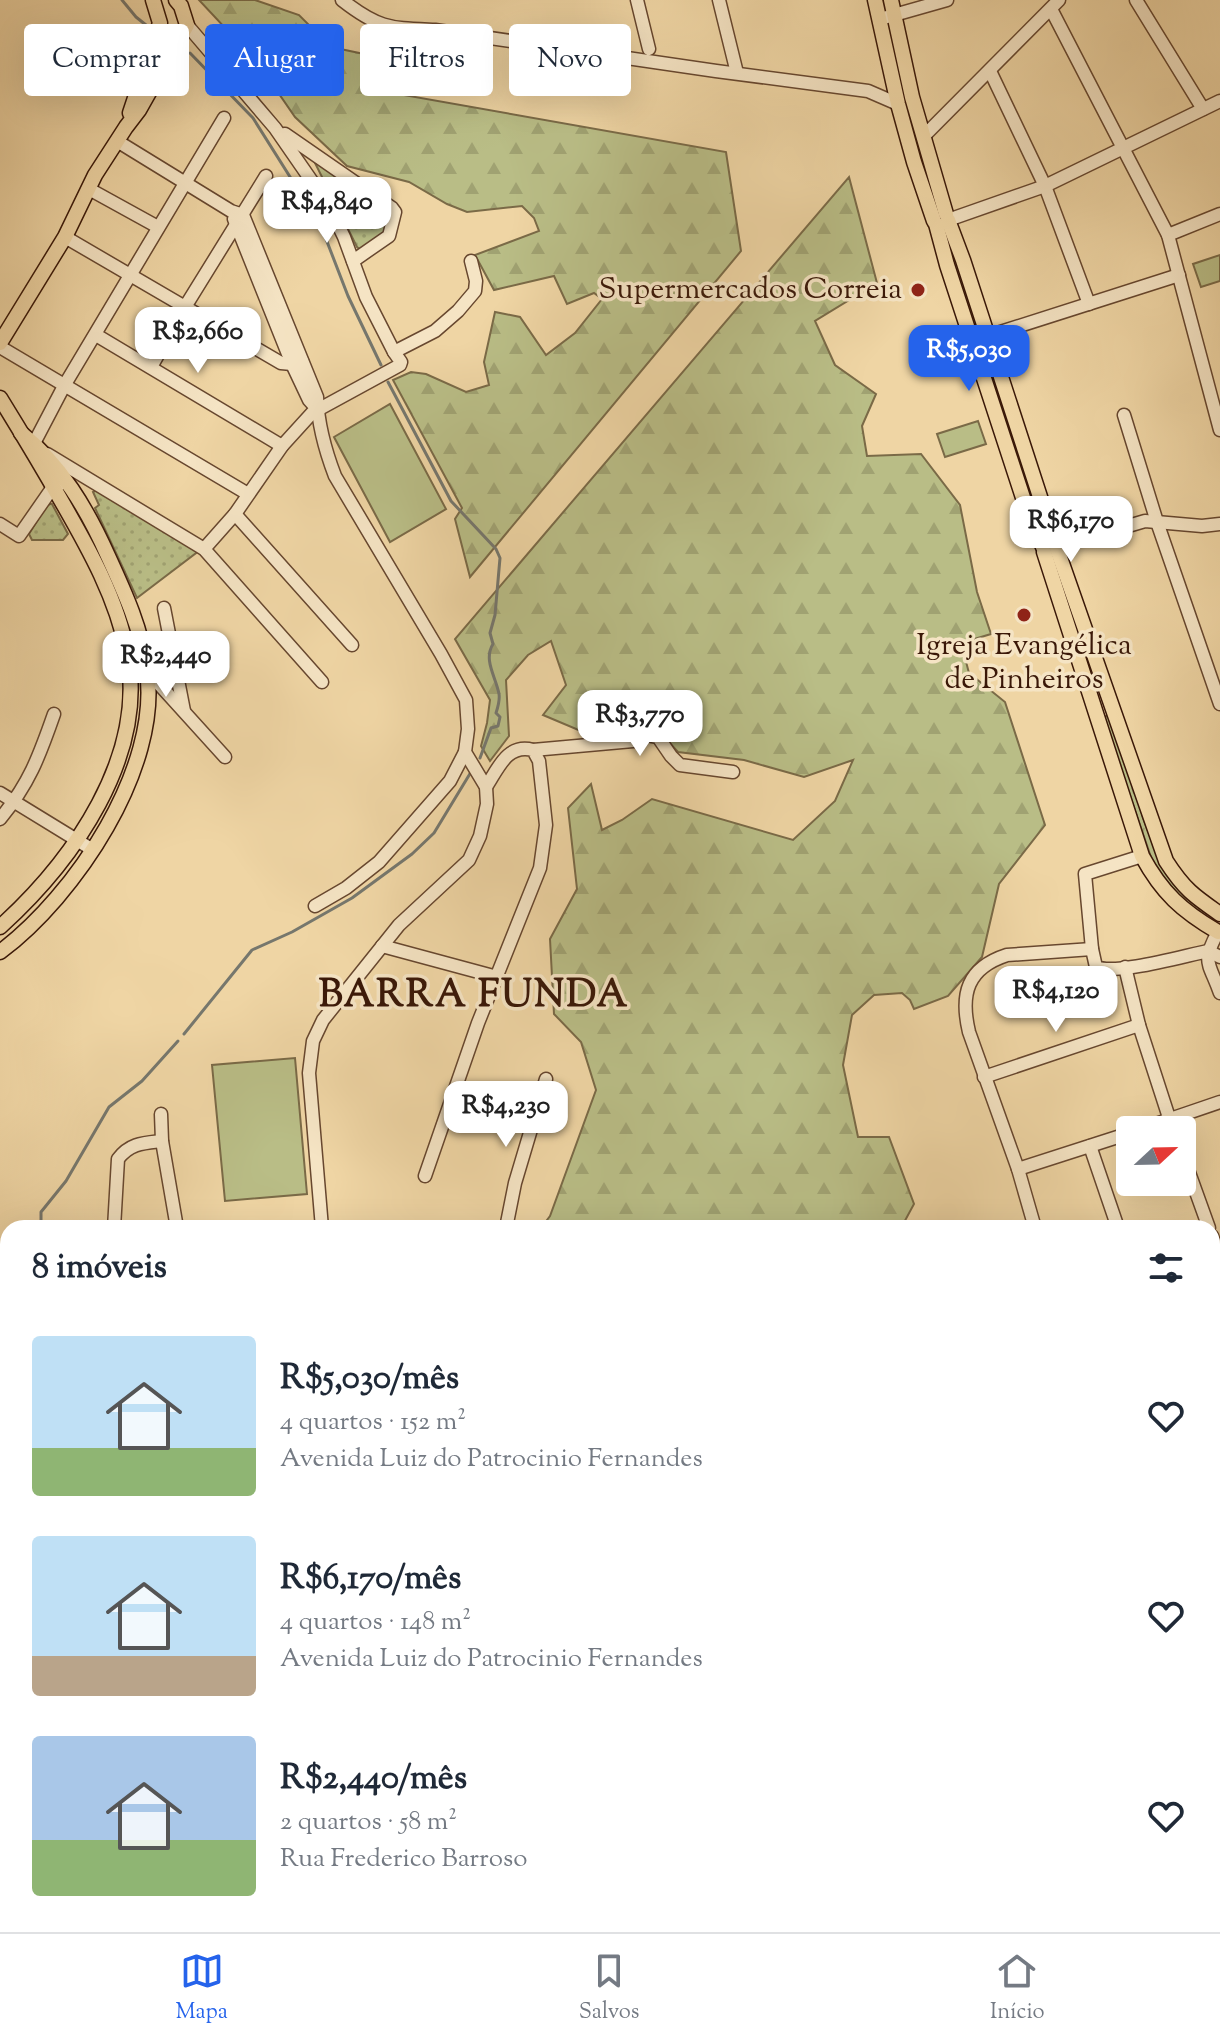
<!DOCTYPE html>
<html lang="pt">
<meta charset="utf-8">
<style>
body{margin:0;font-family:"Sorts Mill Goudy",serif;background:#f6f6f7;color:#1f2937;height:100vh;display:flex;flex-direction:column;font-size:30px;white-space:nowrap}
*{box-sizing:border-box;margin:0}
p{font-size:26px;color:#747a83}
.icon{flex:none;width:44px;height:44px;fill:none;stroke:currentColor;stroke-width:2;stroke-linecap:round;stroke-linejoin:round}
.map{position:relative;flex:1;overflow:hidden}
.panel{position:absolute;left:0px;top:1220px;width:1220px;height:712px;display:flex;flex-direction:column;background:#fff;border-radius:24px 24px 0 0;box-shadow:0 8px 32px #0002}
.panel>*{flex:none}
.hud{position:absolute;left:24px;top:24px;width:800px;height:72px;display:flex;gap:16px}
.needle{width:52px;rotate:68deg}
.controls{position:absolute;left:1116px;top:1116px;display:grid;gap:16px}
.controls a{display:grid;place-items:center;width:80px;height:80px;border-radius:8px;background:#fff;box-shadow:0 8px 32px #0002;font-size:40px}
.price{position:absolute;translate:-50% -68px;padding:0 18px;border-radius:16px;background:#fff;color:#222;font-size:26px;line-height:52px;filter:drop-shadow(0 2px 4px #0008)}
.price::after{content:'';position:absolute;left:50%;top:48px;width:24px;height:18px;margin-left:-12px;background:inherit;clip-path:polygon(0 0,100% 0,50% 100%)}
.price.selected{background:#2563eb;color:#fff}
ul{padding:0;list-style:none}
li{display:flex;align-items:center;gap:24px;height:200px;padding:0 32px}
li span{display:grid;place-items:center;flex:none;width:224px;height:160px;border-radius:8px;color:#555}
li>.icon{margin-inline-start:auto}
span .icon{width:96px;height:96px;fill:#fffc;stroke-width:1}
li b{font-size:34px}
h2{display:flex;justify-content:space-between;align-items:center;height:96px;padding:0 32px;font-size:34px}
.tag{padding:0 28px;border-radius:8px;background:#fff;box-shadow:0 8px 32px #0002;font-size:28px;line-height:72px}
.tag.selected{background:#2563eb;color:#fff}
.menu{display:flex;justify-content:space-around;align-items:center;height:112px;border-top:2px solid #e0e1e3;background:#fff;font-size:22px;color:#747a83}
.menu a{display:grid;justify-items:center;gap:4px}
.menu .selected{color:#2563eb}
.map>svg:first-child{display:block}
.grass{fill:url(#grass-tufts);stroke:#7a6a47;stroke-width:2}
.forest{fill:url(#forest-firs);stroke:#7a6a47;stroke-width:2}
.park{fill:url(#park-dots);stroke:#7a6a47;stroke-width:2}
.pitch{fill:#b9bd86;stroke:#7a6a47;stroke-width:2}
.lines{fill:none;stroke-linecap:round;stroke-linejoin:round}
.stream{stroke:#76776d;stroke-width:3}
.minor-casing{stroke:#67472f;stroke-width:15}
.major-casing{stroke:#3a1808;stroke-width:17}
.minor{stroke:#f5e4c4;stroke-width:12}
.major{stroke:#efd5a4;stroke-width:14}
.poi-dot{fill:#8f2418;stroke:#f5e4c4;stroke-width:3}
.labels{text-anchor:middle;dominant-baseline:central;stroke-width:7;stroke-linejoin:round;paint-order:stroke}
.poi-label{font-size:30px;fill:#3a1808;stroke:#f5e4c4;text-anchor:end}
.district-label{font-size:38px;font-weight:bold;letter-spacing:2px;fill:#3a1808;stroke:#f5e4c4}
</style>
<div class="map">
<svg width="1220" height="1932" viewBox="0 0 1220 1932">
<defs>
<pattern id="grass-tufts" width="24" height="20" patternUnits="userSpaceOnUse" patternTransform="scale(2)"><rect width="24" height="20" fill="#b9bd86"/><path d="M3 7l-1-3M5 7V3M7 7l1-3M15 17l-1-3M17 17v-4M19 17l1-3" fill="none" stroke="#a0a272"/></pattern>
<pattern id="forest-firs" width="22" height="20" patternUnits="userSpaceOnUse" patternTransform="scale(2)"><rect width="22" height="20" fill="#b9bd86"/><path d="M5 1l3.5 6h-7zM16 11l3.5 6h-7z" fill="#a0a272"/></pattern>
<pattern id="park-dots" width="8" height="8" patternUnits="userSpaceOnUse" patternTransform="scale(2)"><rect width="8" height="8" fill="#b9bd86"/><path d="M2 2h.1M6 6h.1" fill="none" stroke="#a0a272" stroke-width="1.8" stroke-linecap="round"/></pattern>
</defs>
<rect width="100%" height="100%" fill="#efd5a4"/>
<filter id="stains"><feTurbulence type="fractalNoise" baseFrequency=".0025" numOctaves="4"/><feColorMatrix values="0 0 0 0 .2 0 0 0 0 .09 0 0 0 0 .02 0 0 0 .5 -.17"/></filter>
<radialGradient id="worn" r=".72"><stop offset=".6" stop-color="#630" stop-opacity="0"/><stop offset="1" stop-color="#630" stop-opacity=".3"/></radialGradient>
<g class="grass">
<polygon points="947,232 1049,538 1044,537 943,234"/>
<polygon points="1109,715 1134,781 1143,818 1159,860 1214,917 1210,924 1168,888 1153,863 1104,720 1106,716"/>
</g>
<g class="forest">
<polygon points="199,0 255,0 299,15 331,47 388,59 381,91 726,152 741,251 470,577 455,519 462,508 393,380 411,372 426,374 466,392 489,385 484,362 495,312 520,317 546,355 575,333 602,299 594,293 567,304 554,276 494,290 475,255 539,231 534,218 522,206 467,212 447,204 409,182 347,166 295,117 257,62"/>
<polygon points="849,177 877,283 815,321 835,365 876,394 862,426 867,456 921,454 960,505 977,592 991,634 961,643 969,673 1005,702 1045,825 999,884 982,957 948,996 914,1009 910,1000 902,993 874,995 852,1015 843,1065 858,1137 889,1137 914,1204 901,1228 541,1228 550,1216 596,1090 581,1042 554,1014 550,939 577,889 568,808 591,784 602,830 622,820 652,799 793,840 835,801 853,760 804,777 744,760 678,752 657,729 595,737 543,715 566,685 551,641 528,655 506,680 509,736 490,761 481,746 487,723 490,700 455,639"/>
<polygon points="1212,1849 1220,1849 1220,1932 943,1932 968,1924 1212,1924"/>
<polygon points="331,1924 384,1924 394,1932 330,1932"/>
<polygon points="433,1924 814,1924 784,1932 443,1932"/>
</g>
<g class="park">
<polygon points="312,157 389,209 388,231 361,250 357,247"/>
<polygon points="99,489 200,550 137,598 95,508 99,505 93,492"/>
<polygon points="50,504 52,504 68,534 63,540 32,540 29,534 46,506"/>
</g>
<g class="pitch">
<polygon points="1220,255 1220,281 1201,287 1193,264"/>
<polygon points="390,404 446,509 390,542 334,437"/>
<polygon points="978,421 986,444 945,457 937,434"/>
<polygon points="295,1058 307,1194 225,1201 212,1065"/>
</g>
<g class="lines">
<g class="stream">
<polyline points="122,0 136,17 146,25"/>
<polyline points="190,53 253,118 292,180 326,239 348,296 381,365"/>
<path d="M388,382L451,501L496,549L500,558L495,615L490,633L493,644C483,660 496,677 499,694C500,700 498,707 496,713L500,717L498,726L491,728L480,758"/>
<polyline points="184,1034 252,950 292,932 352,898 412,854 434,833 471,772"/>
<polyline points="41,1228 41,1212 66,1181 109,1107 142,1081 178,1041"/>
<polyline points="0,1566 8,1566"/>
<polyline points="0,1711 8,1715"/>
<polyline points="222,1932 227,1924"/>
</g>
<defs>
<g id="minor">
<path d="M342,0C379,29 390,28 435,30L716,71L868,91L898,104"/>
<polyline points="637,0 649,49"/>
<polyline points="719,0 737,73"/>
<polyline points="1136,0 1203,109"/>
<polyline points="1051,9 1168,235 1220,430"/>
<polyline points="880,19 947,0"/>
<polyline points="187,25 275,128 329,206 344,237 366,297 394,352"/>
<polyline points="990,71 1045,186 1089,304"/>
<polyline points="285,134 392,208 395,212 389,236 353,261"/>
<polyline points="923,137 1059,0"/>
<path d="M117,141L231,211L243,215L317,397C318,425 325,450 335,476L441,654L466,700L468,729L465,752L486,787L487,804L480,836L469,860L399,925L323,1020L313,1041L309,1073L322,1228"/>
<polyline points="89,189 158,227"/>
<polyline points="234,219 292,364 309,400 318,410"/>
<polyline points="948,220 1045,186 1220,101"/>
<polyline points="1168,235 1220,214"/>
<polyline points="65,237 281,363 292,364 302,361"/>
<polyline points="96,335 282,446"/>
<polyline points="988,336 1179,275"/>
<polyline points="0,347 248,494"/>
<polyline points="151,367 185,307 266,176"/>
<polyline points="1124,415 1157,522 1220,704"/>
<polyline points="31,449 64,386 224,118"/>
<polyline points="47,454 204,549 322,682"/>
<polyline points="235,514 352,645"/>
<polyline points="0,524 19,536 53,487 60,484"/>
<polyline points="1057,547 1145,521 1202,526 1220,524"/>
<polyline points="204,549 235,514 282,446 312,413 400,365 401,362 394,352 435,331 458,311 475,291 476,281 471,261"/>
<polyline points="164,608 184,711"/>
<polyline points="129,664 148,672 225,757"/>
<polyline points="533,750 633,741 647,735 658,737 671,756 680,765 733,772"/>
<polyline points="0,793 93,850"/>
<path d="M0,819C29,784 39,757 54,714"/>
<path d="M1142,856L1085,874L1092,949L1096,967C1117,975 1183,956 1208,951L1220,957"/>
<polyline points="315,906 346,888 379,862 450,781 465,752"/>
<path d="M1218,932C1201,963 1209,962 1220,993"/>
<polyline points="382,946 497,977"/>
<polyline points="1125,967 1139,1025 1173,1130"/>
<polyline points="984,1077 1139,1025"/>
<polyline points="455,1089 534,1117"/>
<polyline points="161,1114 162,1141 177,1228"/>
<polyline points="1138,1130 1220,1102"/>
<polyline points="1090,1146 1118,1228"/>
<polyline points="1182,1153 1209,1228"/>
<polyline points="1018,1169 1130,1133"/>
<path d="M425,1176L478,1023L540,868L546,825L539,761L533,750C507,743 498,769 486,787"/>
<path d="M114,1228L118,1159C130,1143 144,1143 162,1141"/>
<polyline points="506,1228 515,1183 546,1079"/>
<path d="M1035,1228L1018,1169L969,1032C960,994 967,968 1007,955L1092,949"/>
<polyline points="1212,1236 1220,1259"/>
<polyline points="1212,1373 1220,1370"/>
<polyline points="1212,1489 1220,1486"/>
<polyline points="0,1631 8,1631"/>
<polyline points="0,1641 8,1648"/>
<polyline points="1212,1679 1220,1716"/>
<polyline points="1212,1836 1220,1835"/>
<polyline points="423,1924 432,1932"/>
<polyline points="308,1932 309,1924"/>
<polyline points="861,1932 889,1924"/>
</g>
<g id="major">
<polyline points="875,0 898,104 914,162 934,221"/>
<polyline points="891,0 912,97 946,214"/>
<polyline points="130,113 160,23 153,0"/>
<polyline points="948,220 963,260 1055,543"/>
<polyline points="936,224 947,265 1027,510 1043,547"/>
<polyline points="0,343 65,237 95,175 126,127 139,110 187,25 181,6 176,0"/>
<path d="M0,398C21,432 42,467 62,502C89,549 117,599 127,652C148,756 73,861 0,927"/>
<path d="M1057,549L1166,861C1184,889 1194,896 1220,914"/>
<path d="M1044,552L1142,856C1162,893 1182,911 1218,932"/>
<path d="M0,952C75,896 161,768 147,671C142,630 125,593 108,556C87,509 61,465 21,433"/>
</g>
</defs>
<use href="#minor" class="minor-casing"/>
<use href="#major" class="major-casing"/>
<use href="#minor" class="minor"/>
<use href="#major" class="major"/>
</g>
<g class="poi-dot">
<circle cx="918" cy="290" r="8"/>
<circle cx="1024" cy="615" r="8"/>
</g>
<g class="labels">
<g class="poi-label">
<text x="902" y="290">Supermercados Correia</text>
<text x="1024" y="646" text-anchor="middle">Igreja Evangélica<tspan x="1024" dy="34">de Pinheiros</tspan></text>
</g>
<g class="district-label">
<text x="474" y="997">BARRA FUNDA</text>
</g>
</g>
<rect width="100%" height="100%" filter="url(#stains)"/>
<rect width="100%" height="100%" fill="url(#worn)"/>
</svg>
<div class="controls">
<a><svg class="needle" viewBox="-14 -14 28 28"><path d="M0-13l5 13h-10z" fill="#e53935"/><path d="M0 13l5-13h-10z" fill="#747a83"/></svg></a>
</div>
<b class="price" style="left:327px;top:245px">R$4,840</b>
<b class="price" style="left:198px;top:375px">R$2,660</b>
<b class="price selected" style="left:969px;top:393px">R$5,030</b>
<b class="price" style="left:1071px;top:564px">R$6,170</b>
<b class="price" style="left:166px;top:699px">R$2,440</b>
<b class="price" style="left:640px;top:758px">R$3,770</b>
<b class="price" style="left:1056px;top:1034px">R$4,120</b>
<b class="price" style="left:506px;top:1149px">R$4,230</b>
<div class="hud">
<a class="tag">Comprar</a>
<a class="tag selected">Alugar</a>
<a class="tag">Filtros</a>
<a class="tag">Novo</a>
</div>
<section class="panel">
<h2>8 imóveis<svg class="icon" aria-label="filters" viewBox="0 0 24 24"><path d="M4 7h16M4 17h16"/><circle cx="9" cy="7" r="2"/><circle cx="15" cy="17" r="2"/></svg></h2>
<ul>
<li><span style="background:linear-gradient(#bfe0f5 70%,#8fb573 0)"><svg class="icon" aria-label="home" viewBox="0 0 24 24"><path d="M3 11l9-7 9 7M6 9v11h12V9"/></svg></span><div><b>R$5,030/mês</b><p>4 quartos · 152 m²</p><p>Avenida Luiz do Patrocinio Fernandes</p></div><svg class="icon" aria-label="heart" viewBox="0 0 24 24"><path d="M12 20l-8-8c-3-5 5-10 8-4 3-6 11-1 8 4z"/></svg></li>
<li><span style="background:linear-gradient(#bfe0f5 75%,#b9a48a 0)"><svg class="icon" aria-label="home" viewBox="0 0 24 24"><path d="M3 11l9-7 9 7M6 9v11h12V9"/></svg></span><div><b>R$6,170/mês</b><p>4 quartos · 148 m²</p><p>Avenida Luiz do Patrocinio Fernandes</p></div><svg class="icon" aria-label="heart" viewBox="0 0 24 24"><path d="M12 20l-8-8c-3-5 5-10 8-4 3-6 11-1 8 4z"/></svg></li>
<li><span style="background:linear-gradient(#a9c7e8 65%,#8fb573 0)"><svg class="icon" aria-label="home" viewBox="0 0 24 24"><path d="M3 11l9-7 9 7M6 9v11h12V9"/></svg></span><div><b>R$2,440/mês</b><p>2 quartos · 58 m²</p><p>Rua Frederico Barroso</p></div><svg class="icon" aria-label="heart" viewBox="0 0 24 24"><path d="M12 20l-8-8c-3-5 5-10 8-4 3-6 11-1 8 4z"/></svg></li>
</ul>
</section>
</div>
<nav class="menu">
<a class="selected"><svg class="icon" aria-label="map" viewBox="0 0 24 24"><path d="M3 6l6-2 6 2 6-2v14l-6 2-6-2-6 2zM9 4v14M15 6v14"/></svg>Mapa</a>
<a><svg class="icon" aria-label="saved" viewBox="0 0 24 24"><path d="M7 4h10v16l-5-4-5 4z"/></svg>Salvos</a>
<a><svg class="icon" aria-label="home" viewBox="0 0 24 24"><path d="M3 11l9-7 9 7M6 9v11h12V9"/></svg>Início</a>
</nav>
